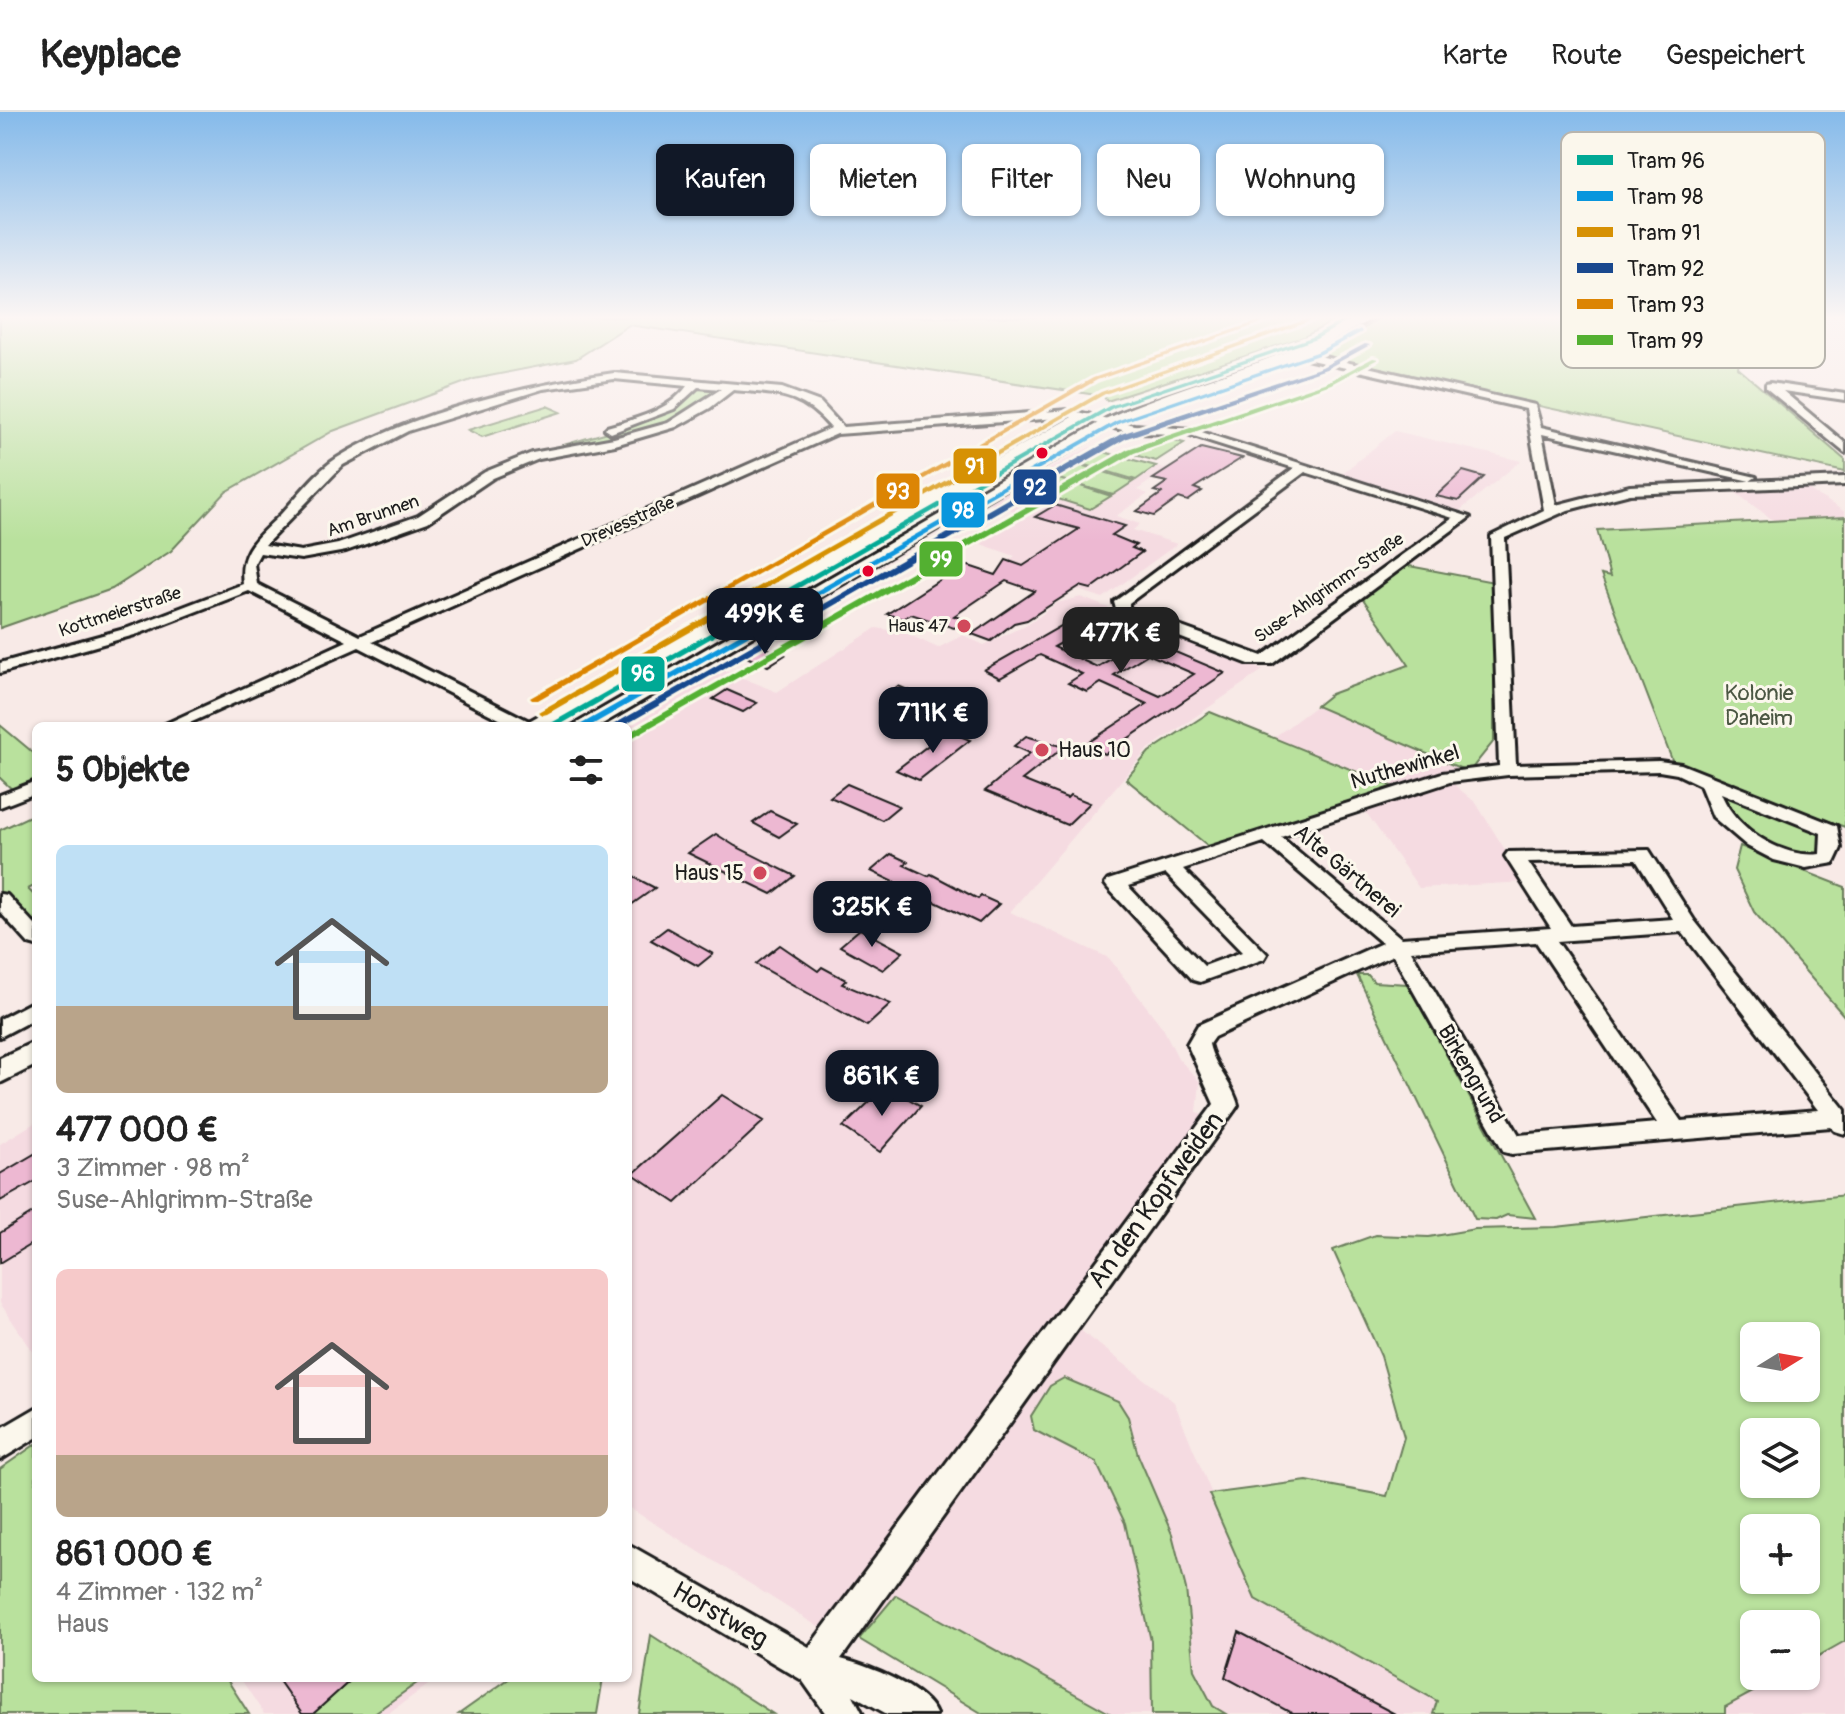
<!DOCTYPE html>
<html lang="de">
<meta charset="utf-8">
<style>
body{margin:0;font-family:Pangolin,sans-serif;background:#f6f6f6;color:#222;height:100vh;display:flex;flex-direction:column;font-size:30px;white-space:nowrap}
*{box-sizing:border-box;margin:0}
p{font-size:26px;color:#767676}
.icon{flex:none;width:44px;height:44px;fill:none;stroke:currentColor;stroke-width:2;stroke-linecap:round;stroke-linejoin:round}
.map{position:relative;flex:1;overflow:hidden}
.panel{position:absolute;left:32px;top:610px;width:600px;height:960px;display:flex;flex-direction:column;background:#fff;border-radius:12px;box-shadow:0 2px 6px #0004}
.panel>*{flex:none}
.guide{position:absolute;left:656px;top:32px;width:760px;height:72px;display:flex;gap:16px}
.needle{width:52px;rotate:79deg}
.controls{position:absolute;left:1740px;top:1210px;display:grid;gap:16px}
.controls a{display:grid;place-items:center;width:80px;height:80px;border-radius:12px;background:#fff;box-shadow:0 2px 6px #0004;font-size:40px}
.price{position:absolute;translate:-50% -68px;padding:0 18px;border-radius:16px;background:#111827;color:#fff;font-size:26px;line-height:52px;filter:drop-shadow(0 2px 4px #0008)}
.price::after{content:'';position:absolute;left:50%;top:48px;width:24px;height:18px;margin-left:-12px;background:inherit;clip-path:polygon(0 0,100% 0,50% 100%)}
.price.current{background:#222;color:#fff}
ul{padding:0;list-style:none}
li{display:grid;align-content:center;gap:16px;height:424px;padding:0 24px}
li span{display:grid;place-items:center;height:248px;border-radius:12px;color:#555}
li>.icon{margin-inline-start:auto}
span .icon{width:144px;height:144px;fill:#fffc;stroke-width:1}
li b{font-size:34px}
h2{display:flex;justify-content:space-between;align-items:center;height:96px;padding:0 24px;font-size:34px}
.pill{padding:0 28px;border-radius:12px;background:#fff;box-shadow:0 2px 6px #0004;font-size:28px;line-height:72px}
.pill.current{background:#111827;color:#fff}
header{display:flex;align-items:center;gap:48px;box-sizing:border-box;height:112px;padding:0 40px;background:#fff;border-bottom:2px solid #e0e0e0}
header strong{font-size:38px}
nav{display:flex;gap:44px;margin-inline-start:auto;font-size:28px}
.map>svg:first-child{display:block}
.built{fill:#f5dbe1}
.green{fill:#b9e19d;stroke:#6a7e5c;stroke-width:2;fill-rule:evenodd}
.building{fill:#edb8d2;stroke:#1c1c1c;stroke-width:2;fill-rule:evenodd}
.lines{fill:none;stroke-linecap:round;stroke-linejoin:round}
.minor-casing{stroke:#1c1c1c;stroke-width:6}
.major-casing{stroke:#1c1c1c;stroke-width:6}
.minor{fill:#fbf7ec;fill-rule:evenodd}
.major{fill:#fbf7ec;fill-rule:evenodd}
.tram{stroke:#1c1c1c;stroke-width:2}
.tram-1-casing{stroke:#fbf7ec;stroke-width:6}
.tram-2-casing{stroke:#fbf7ec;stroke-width:6}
.tram-3-casing{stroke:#fbf7ec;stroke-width:6}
.tram-4-casing{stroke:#fbf7ec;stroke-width:6}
.tram-5-casing{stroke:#fbf7ec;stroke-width:6}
.tram-6-casing{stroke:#fbf7ec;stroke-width:6}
.tram-1{fill:#00a995;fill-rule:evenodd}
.tram-2{fill:#0896dd;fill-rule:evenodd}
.tram-3{fill:#d69104;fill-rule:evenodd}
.tram-4{fill:#19488e;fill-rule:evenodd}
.tram-5{fill:#dc8504;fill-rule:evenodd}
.tram-6{fill:#53b031;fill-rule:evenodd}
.bus-dot{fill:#e4002b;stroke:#fbf7ec;stroke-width:3}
.poi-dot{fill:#d1495b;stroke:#fbf7ec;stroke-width:3}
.labels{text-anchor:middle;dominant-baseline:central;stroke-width:6;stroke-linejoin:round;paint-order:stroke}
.far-street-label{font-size:18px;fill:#1c1c1c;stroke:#fbf7ec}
.far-poi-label{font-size:18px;fill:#1c1c1c;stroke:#fbf7ec;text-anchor:end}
.park-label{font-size:22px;fill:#4b5743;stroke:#fbf7ec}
.poi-label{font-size:22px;fill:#1c1c1c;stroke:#fbf7ec;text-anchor:start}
.street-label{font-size:22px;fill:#1c1c1c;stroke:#fbf7ec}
.near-street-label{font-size:26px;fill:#1c1c1c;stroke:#fbf7ec}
.key{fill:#fbf7ec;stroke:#b8b5ae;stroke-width:2}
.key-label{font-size:22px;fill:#1c1c1c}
.line-badge{stroke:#fbf7ec;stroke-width:3}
.badge-label{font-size:22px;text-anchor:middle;font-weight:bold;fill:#fff}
</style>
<header>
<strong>Keyplace</strong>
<nav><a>Karte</a><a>Route</a><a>Gespeichert</a></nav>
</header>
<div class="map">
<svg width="1845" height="1602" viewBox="0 0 1845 1602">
<rect width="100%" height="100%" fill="#f8eae7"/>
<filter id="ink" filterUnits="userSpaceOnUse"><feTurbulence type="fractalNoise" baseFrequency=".0125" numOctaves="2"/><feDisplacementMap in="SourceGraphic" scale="16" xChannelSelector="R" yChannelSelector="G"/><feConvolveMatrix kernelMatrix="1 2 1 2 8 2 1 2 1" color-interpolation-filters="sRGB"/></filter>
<g filter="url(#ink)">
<g class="built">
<polygon points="1395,319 1521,349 1458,400 1340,363"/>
<polygon points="1090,335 1168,357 1137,378 1148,382 1116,404 1140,412 1133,418 1177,432 1103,486 1030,462 1008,449 1015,444 981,432 1026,403 988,390"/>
<polygon points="1803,374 1845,400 1845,405 1776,410 1729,376"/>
<polygon points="1081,485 1263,558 1147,638 1010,800 1109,846 1163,916 1178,946 1200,970 1197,1000 1223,1017 1080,1218 1174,1290 1255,1487 1437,1589 1433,1602 1226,1602 1213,1594 1194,1558 1186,1477 1172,1422 1138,1343 1128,1305 1118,1289 1065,1266 1031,1304 1034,1318 1096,1350 1125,1411 1151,1529 1152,1602 1111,1602 896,1483 859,1527 828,1521 628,1395 628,614 609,614 711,553 777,580 876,516 903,520 938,536 963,523 984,533 1032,510 1057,491"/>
<polygon points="1316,594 1469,660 1399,677 1273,626"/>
<polygon points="1451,670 1476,691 1525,770 1419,776 1363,696"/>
<polygon points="36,1010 36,1244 0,1191 0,1032"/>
<polygon points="1845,1529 1845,1602 1725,1602 1725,1595 1782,1564 1806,1564 1806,1551"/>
<polygon points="240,1566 438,1566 387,1602 264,1602"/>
</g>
<g class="green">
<polygon points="0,205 1342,205 1304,225 1107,289 1103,284 629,213 576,247 474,267 333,319 226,380 171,439 112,477 0,516"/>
<polygon points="1381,205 1716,205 1727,208 1731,205 1767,205 1762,214 1781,214 1775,224 1792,205 1806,208 1786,228 1770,225 1739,250 1738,256 1845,348 1845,360 1405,265 1408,262 1402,261 1318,246"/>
<polygon points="703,274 725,276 682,306 616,328 547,341 543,339 635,312"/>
<polygon points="547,294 561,300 482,325 468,318"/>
<polygon points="1159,325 1184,331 1156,349 1131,342"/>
<polygon points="1100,339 1156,354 1136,368 1079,351"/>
<polygon points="1077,352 1134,369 1113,383 1059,367 1111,384 1090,397 1032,379"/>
<polygon points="1845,405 1845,715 1674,653 1601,463 1610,465 1597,418"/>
<polygon points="1404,453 1494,470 1494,629 1469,660 1316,594 1331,582 1409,553 1363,487"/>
<polygon points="1210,600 1399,677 1213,738 1126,667 1149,640"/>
<polygon points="0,613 36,643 36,672 16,681 0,666"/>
<path d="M1720,679L1818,717L1825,733L1823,742C1772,750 1744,718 1720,679Z"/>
<polygon points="36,701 36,773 28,777 36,785 36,810 30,813 0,782 0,718"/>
<polygon points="1740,734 1845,775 1845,905 1754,800 1734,758"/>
<polygon points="1357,863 1368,863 1374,870 1408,872 1535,1106 1507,1103 1496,1108 1475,1107"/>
<path d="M1845,1083V1529L1806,1551V1512H1754V1564H1782L1725,1595V1602H1433L1437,1589L1255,1487L1209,1382L1307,1369L1387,1384L1404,1325L1381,1244L1333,1138L1375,1123L1429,1125L1475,1117L1556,1115ZM1754,1224H1806V1276H1754ZM1806,1320V1372H1754V1320ZM1754,1416H1806V1468H1754Z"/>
<polygon points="1064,1266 1118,1289 1128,1305 1138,1343 1172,1422 1186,1477 1194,1558 1213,1594 1226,1602 1152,1602 1151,1529 1125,1411 1096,1350 1034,1318 1031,1304 1050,1274"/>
<polygon points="36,1332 36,1566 226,1566 249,1602 0,1602 0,1357"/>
<polygon points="896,1483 1111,1602 983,1602 859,1527"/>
<polygon points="651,1523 773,1602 639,1602"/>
<polygon points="353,1566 424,1566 373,1602 313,1602"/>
<polygon points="510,1566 603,1566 597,1602 459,1602"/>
</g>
<g class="building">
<polygon points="1201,336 1242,346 1194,376 1202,379 1188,389 1179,386 1154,404 1137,399 1162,381 1154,379 1167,370 1153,367"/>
<polygon points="1463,359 1484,365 1458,389 1436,384"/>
<polygon points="1055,393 1125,414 1112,423 1136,433 1132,436 1142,440 1091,477 1080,474 1027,508 1014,511 991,529 972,522 1035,479 1006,469 954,504 966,508 954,516 911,502 903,507 887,502 958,456 969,454 996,463 1006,448 1023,454 1079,417 1035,405"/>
<path d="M1084,501L1101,509L1054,535L1097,555L1131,535L1098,520L1102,509L1225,561L1105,642L1086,632L1147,592L1101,571L1087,580L1068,571L1082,562L1040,543L1000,566L984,558ZM1148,542L1194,562L1160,584L1114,563Z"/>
<polygon points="761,534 785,543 768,554 744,544"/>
<polygon points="898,574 937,590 924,599 885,584"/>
<polygon points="727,578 757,591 743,600 713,587"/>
<polygon points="947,619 970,628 919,668 896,658"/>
<polygon points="1026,624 1064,635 1022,668 1067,686 1070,683 1090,691 1067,713 985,679 1030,641 1014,634"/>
<polygon points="847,672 899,694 882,708 830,685"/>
<polygon points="770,699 797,712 779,725 753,711"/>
<polygon points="716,722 735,734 795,764 772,782 688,741"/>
<polygon points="891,742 908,750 904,753 928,764 931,762 978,787 981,784 999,792 979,811 871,759"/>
<polygon points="628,762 655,776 628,795"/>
<polygon points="667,816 713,842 698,854 651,828"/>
<polygon points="860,817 903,840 883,858 840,834"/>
<polygon points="780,833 818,859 822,855 846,868 842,872 891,892 867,914 756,852"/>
<polygon points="886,974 921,994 880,1040 843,1015"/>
<polygon points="722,983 764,1009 676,1091 633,1062"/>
<polygon points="36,1041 36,1069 0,1089 0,1062"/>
<polygon points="36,1099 36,1129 0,1151 0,1121"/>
<polygon points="1239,1520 1395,1602 1293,1602 1225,1565"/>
<polygon points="277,1566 353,1566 313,1602 302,1602"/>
</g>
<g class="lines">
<defs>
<g id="minor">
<path d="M1297,239L1535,293L1541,315L1756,365L1750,369L1542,322L1556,393L1630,374L1845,365V373L1630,382L1568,398L1505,426L1516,653L1659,649L1681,652L1837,714L1841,736L1834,751L1806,756L1774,748L1747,734L1713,705L1700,673L1677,662L1659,659L1508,663L1450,670L1281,725L1401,826L1551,816L1505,744L1508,740L1649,738L1694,808L1845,998V1022L1835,1019L1831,1015L1512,1042L1504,1040L1393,843L1214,925L1209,932C1214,955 1232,970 1238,993L1234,999L841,1547C868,1554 925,1575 936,1602H887L853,1583L863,1602H826L802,1568L628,1465V1432L809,1535L1214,992L1187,932L1198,913L1382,831L1264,730L1183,757L1267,842L1264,847L1200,870L1193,868L1108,776L1105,772L1108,768L1442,661L1499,654L1491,424L1544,398L1526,297L1293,244L1292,242ZM1721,681L1821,721L1820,742C1782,747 1734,716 1721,681ZM1636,748L1673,807L1571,814L1528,750ZM1166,762L1242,840L1204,854L1128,774ZM1682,820L1818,998L1681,1009L1557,829ZM1536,830L1657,1011L1519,1023L1411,839Z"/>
<path d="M614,261L782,276L820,290L843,315L1069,298L1134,313L1192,317L1470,405L1272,552H1249L1117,501L1114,490L1294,356L1187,322L1134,321L1083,308L545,614H513L359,535L183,614H161L347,529L249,479L138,522L0,561V551L128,516L243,472C238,437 258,425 281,402C298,384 316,359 337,346C411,300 528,273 614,261ZM614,267L687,274C669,299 635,307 607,315L605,317L611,321L674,297L698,275L721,277L668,311L614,326L532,341L485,360L418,404L338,432L301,439L265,433L343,353L408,319L543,277ZM733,278C778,282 800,280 831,316L360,524L257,472L254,452L260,441L301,447L346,439L428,410L493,366L539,347L615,333L676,315L710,296ZM1072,305L529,609L372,530L837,322ZM1305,360L1453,406L1262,544L1129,496V491Z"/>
<polygon points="1770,271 1845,282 1845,288 1783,279 1845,331 1845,341 1766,276 1766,272"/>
<polygon points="36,669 36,681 0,695 0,683"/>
<polygon points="0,782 7,783 36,814 36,834 29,832 0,800"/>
<polygon points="36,888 36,906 0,925 0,907"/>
<polygon points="36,1296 36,1326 0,1348 0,1317"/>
</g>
<g id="major">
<path d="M1360,205H1375L1312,240L1179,286L1115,313L599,614H572L1105,307C1188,269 1280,251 1360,205Z"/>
<polygon points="36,929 36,953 0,971 0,946"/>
</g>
</defs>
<use href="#minor" class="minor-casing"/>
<use href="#major" class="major-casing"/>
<use href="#minor" class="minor"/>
<use href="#major" class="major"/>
<polyline class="tram" points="1013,350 1035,340"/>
<defs>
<polygon id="tram-1" points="1348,205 1355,205 1316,227 1113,296 558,614 546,614 1109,294 1312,225"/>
<polygon id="tram-2" points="1360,217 1362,220 1321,242 1120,311 590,614 578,614 1116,309 1317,240"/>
<polygon id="tram-3" points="1313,205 1322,205 1105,282 547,602 543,603 538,600 1101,280"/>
<polygon id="tram-4" points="1365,232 1370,233 1326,257 1127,326 623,614 611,614 1121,322 1322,255"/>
<polygon id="tram-5" points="1270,205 1279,205 1097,268 538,588 532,588 530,586 1093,266"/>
<polygon id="tram-6" points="1373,246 1378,247 1331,272 1134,341 628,628 628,621 1128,337 1327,270"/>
</defs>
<use href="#tram-1" class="tram-1-casing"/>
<use href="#tram-2" class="tram-2-casing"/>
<use href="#tram-3" class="tram-3-casing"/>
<use href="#tram-4" class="tram-4-casing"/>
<use href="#tram-5" class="tram-5-casing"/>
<use href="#tram-6" class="tram-6-casing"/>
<use href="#tram-1" class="tram-1"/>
<use href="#tram-2" class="tram-2"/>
<use href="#tram-3" class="tram-3"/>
<use href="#tram-4" class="tram-4"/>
<use href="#tram-5" class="tram-5"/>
<use href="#tram-6" class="tram-6"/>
</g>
</g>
<linearGradient id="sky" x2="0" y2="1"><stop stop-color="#85baea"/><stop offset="0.48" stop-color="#fcf6f4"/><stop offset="1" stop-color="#fcf6f4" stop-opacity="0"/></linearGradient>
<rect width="1845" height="429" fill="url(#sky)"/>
<g class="bus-dot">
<circle cx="1042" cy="341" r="7"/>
<circle cx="868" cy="459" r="7"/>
</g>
<g class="poi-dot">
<circle cx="964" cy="514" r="8"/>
<circle cx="1042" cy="638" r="8"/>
<circle cx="760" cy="761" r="8"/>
</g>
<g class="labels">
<g class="far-street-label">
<text transform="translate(373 404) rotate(-19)">Am Brunnen</text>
<text transform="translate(628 410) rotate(-24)">Drevesstraße</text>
<text transform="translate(1329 476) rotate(-35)">Suse-Ahlgrimm-Straße</text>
<text transform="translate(120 500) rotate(-18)">Kottmeierstraße</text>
</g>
<g class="far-poi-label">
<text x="948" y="514">Haus 47</text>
</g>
<g class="park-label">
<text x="1759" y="581">Kolonie<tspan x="1759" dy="25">Daheim</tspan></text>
</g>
<g class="poi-label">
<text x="1058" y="638">Haus 10</text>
<text x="744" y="761" text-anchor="end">Haus 15</text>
</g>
<g class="street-label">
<text transform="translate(1405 655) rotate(-16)">Nuthewinkel</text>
<text transform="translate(1347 759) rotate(40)">Alte Gärtnerei</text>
<text transform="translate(1471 962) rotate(60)">Birkengrund</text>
</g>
<g class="near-street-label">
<text transform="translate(1156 1088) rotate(-54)">An den Kopfweiden</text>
<text transform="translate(720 1503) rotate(30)">Horstweg</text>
</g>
</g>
<rect x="1561" y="20" width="264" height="236" rx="12" class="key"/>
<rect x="1577" y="43" width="36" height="10" fill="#00a995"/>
<rect x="1577" y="79" width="36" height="10" fill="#0896dd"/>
<rect x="1577" y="115" width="36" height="10" fill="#d69104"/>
<rect x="1577" y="151" width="36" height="10" fill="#19488e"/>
<rect x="1577" y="187" width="36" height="10" fill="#dc8504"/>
<rect x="1577" y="223" width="36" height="10" fill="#53b031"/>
<g class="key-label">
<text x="1627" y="56">Tram 96</text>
<text x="1627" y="92">Tram 98</text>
<text x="1627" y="128">Tram 91</text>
<text x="1627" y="164">Tram 92</text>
<text x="1627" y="200">Tram 93</text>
<text x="1627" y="236">Tram 99</text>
</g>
<g class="line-badge">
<rect x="952" y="335" width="46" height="38" rx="8" fill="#d69104"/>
<rect x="1012" y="356" width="46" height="38" rx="8" fill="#19488e"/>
<rect x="875" y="360" width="46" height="38" rx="8" fill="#dc8504"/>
<rect x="940" y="379" width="46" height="38" rx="8" fill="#0896dd"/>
<rect x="918" y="428" width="46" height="38" rx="8" fill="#53b031"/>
<rect x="620" y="543" width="46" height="38" rx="8" fill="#00a995"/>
</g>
<g class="badge-label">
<text x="975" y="362">91</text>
<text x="1035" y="383">92</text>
<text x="898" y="387">93</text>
<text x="963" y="406">98</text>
<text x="941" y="455">99</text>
<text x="643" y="569">96</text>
</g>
</svg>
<div class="controls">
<a><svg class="needle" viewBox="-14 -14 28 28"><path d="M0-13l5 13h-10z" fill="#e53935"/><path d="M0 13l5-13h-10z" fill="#767676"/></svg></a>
<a><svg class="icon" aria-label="layers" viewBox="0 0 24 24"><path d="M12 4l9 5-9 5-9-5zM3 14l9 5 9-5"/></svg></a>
<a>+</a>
<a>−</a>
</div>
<b class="price" style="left:765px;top:544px">499K €</b>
<b class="price current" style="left:1121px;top:563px">477K €</b>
<b class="price" style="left:933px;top:643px">711K €</b>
<b class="price" style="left:872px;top:837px">325K €</b>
<b class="price" style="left:882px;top:1006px">861K €</b>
<div class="guide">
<a class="pill current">Kaufen</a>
<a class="pill">Mieten</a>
<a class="pill">Filter</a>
<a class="pill">Neu</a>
<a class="pill">Wohnung</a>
</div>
<section class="panel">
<h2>5 Objekte<svg class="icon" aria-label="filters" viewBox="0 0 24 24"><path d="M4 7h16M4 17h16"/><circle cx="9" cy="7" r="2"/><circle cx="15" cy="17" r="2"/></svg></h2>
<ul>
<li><span style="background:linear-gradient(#bfe0f5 65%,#b9a48a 0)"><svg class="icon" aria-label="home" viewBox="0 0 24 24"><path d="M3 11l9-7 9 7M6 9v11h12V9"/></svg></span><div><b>477 000 €</b><p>3 Zimmer · 98 m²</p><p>Suse-Ahlgrimm-Straße</p></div></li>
<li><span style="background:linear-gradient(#f6c9c9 75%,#b9a48a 0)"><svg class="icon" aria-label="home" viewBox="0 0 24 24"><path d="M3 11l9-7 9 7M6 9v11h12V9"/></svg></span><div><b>861 000 €</b><p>4 Zimmer · 132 m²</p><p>Haus</p></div></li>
</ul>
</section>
</div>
